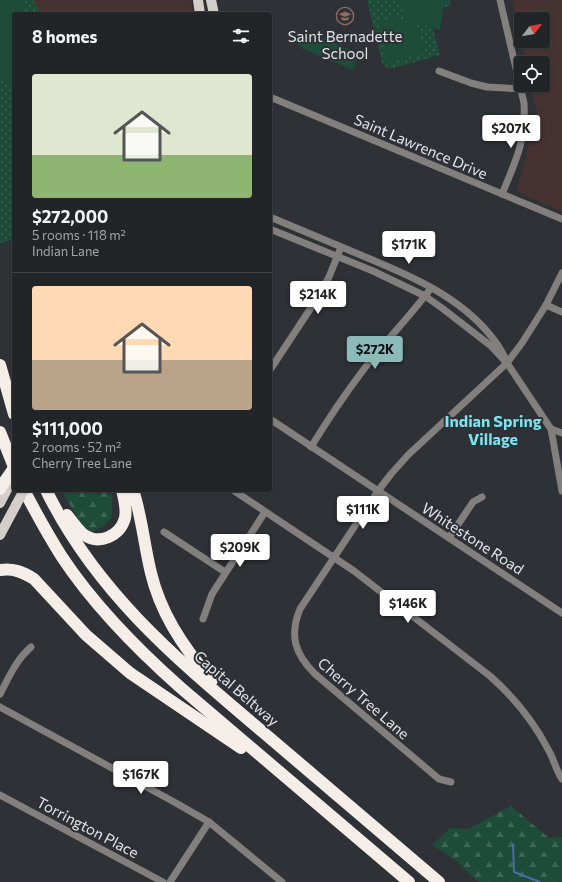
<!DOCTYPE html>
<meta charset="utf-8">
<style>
body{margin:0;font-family:Commissioner,sans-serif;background:#2e3134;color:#f1f3f6;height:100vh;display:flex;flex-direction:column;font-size:15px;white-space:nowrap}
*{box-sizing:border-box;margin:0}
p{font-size:13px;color:#a2a5a8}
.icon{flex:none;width:22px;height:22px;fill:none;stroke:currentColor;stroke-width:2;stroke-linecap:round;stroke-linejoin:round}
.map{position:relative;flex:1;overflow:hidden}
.side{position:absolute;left:12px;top:12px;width:260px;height:480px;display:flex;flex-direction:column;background:#222528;border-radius:4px;box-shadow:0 1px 3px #0004,0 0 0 1px #3f4245}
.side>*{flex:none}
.needle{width:26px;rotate:59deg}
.controls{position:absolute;left:514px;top:12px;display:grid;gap:8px}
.controls a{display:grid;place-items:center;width:36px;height:36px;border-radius:4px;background:#222528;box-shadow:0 1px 3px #0004,0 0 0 1px #3f4245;font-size:20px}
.price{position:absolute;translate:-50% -34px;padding:0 9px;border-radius:4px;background:#fff;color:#222;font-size:13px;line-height:26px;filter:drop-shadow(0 1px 2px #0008)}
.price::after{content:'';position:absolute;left:50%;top:24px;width:12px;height:9px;margin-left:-6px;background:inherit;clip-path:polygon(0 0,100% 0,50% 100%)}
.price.current{background:#8bbbb9;color:#111}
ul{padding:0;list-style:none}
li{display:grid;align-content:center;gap:8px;height:212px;padding:0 20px}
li+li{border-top:1px solid #3f4245}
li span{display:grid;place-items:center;height:124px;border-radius:4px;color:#555}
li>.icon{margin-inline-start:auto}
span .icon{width:72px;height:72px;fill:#fffc;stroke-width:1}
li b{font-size:17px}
h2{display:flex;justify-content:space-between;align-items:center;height:48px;padding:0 20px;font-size:17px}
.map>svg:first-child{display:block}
.education{fill:#473232;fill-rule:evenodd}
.grass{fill:url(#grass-dots)}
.forest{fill:url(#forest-firs)}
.pitch{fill:#1d4d38}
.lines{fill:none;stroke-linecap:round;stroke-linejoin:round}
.stream{stroke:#4c6aa8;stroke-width:2}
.street{stroke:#827f7d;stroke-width:7}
.primary{stroke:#d4ceca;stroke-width:10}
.highway{stroke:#f5eee8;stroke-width:12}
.primary-bridge{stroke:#d4ceca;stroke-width:10}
.highway-bridge{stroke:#f5eee8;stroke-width:12}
.labels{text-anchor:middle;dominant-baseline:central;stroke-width:4;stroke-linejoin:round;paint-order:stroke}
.poi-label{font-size:15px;fill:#e2e3e7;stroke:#2e3136}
.street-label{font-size:15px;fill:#e2e3e7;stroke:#2e3136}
.neighbourhood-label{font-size:16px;font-weight:bold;fill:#7ae5f0;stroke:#2e3136}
</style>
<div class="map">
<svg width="562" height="882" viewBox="0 0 562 882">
<defs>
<pattern id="grass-dots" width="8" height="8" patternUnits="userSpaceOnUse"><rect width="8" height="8" fill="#1d4d38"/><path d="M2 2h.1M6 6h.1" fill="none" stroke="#3e6655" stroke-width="1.8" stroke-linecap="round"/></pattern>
<pattern id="forest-firs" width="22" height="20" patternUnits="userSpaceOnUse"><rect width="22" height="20" fill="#1d4d38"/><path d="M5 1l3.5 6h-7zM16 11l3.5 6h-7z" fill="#3e6655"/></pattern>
</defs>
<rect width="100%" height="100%" fill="#2e3136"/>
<g class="education">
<polygon points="0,0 191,0 193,14 14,14 14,234 0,226"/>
<path d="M512,0H562V212L517,191L537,113L531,85H543V63H526ZM521,19H543V41H521Z"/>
</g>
<g class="grass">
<polygon points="0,0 33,0 41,14 14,14 14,240 0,243"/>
<polygon points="367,0 450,0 450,6 428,10 440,55 394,68 387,68 382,63"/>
</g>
<g class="forest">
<polygon points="62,490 112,490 112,517 104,526 92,532 81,525"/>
<polygon points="511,806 549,838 562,837 562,882 478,882 455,860 432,845 450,828 468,829"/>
</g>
<g class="pitch">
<polygon points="0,0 19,0 27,14 14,14 14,94 0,71"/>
<polygon points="398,0 444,0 440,30 409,22"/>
<polygon points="545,9 548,23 543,24 543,19 521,19 520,15"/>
<polygon points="398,17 418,28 425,53 386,63 378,21"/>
<polygon points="306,30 359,54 353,70 299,47"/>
</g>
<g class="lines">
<polyline class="stream" points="513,844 514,872 540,882"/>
<g class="street">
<path d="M500,0L524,103C526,140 516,161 502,194"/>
<polyline points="439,71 471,83 487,87 521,89"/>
<polyline points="270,97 562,219"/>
<path d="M270,217C301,230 332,243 363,256C409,275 459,296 491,336C497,344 503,351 506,361"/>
<polyline points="270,229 373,271 425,296 442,308 491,346 507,363 551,429 562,433"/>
<polyline points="546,305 562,312"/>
<polyline points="270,370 320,294 329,277 341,247"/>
<polyline points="270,419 562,613"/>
<polyline points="551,429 562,491"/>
<path d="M311,447C327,421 343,397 361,373C383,343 409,318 431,288"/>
<path d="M233,490L354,571L490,676C515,698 534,722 549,751C554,760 556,770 562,779"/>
<polyline points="164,532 225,572"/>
<polyline points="449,538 473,502 482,497"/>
<polyline points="203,619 212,594 265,512"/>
<path d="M0,694C9,677 16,660 31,647"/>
<polyline points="0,707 176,803 209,822 282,882"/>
<path d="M451,782L439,779L315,674C295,654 289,636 300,609L378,491L391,474L408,455L507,363L522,343L546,305L562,273"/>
<polyline points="0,795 163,882"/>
<polyline points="170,882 209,822"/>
</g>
<g class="primary">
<polyline points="198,0 200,14"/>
<polyline points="211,0 214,14"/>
<polyline points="0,503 13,478"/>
<polyline points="0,535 16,505"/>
</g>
<g class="highway">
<polyline points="0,365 14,414"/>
<polyline points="0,432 14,467"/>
<polyline points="0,489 5,481"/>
<path d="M24,490C36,513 48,535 62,557C95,607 137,649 181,688L409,882"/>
<path d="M46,490C97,594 178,660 264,733C322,783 381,832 439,882"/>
<path d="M133,490C142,517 144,545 151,573C161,615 184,649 212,680"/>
<path d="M67,515C72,521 77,529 83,534C99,546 120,536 125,518C127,509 124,498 122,490"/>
<path d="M0,570C13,568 23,572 34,579L86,635L130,673L241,748"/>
</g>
<polyline class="primary-bridge" points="16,505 24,490"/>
<polyline class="highway-bridge" points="5,481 14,468"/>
</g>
<defs>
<symbol id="school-ring" viewBox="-11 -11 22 22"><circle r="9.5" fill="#2e3136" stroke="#8d6e63" stroke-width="1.5"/><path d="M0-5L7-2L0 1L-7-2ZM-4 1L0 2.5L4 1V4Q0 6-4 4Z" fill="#8d6e63"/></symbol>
</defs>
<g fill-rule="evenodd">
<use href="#school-ring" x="335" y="6" width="20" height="20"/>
</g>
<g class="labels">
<g class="poi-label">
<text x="345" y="36">Saint Bernadette<tspan x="345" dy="17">School</tspan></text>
</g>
<g class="street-label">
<text transform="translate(421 146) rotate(23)">Saint Lawrence Drive</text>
<text transform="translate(473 538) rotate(33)">Whitestone Road</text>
<text transform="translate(237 688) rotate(41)">Capital Beltway</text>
<text transform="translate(364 698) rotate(41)">Cherry Tree Lane</text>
<text transform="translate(88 827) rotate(28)">Torrington Place</text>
</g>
<g class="neighbourhood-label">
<text x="493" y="420">Indian Spring<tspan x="493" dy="18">Village</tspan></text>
</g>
</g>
</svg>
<div class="controls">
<a><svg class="needle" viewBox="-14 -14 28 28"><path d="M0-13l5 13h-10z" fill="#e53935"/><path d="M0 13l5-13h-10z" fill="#a2a5a8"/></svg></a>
<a><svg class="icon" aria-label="locate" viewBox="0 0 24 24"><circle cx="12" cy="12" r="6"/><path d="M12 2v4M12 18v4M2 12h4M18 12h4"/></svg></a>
</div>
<b class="price" style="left:511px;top:149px">$207K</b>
<b class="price" style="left:409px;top:265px">$171K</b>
<b class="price" style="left:318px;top:315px">$214K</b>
<b class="price current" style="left:375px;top:370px">$272K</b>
<b class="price" style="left:363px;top:530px">$111K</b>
<b class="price" style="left:240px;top:568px">$209K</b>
<b class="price" style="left:408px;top:624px">$146K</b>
<b class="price" style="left:141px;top:795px">$167K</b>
<section class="side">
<h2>8 homes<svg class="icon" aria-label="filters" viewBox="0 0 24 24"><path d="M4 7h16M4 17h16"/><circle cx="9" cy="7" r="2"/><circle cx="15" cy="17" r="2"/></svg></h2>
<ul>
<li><span style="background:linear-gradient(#dfe7d0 65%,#8fb573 0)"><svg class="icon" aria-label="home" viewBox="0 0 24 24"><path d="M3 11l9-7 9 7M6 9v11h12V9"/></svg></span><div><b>$272,000</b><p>5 rooms · 118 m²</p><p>Indian Lane</p></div></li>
<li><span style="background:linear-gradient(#ffd9b3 60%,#b9a48a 0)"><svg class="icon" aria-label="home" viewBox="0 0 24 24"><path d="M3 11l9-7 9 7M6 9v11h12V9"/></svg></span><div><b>$111,000</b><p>2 rooms · 52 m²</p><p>Cherry Tree Lane</p></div></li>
</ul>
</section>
</div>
